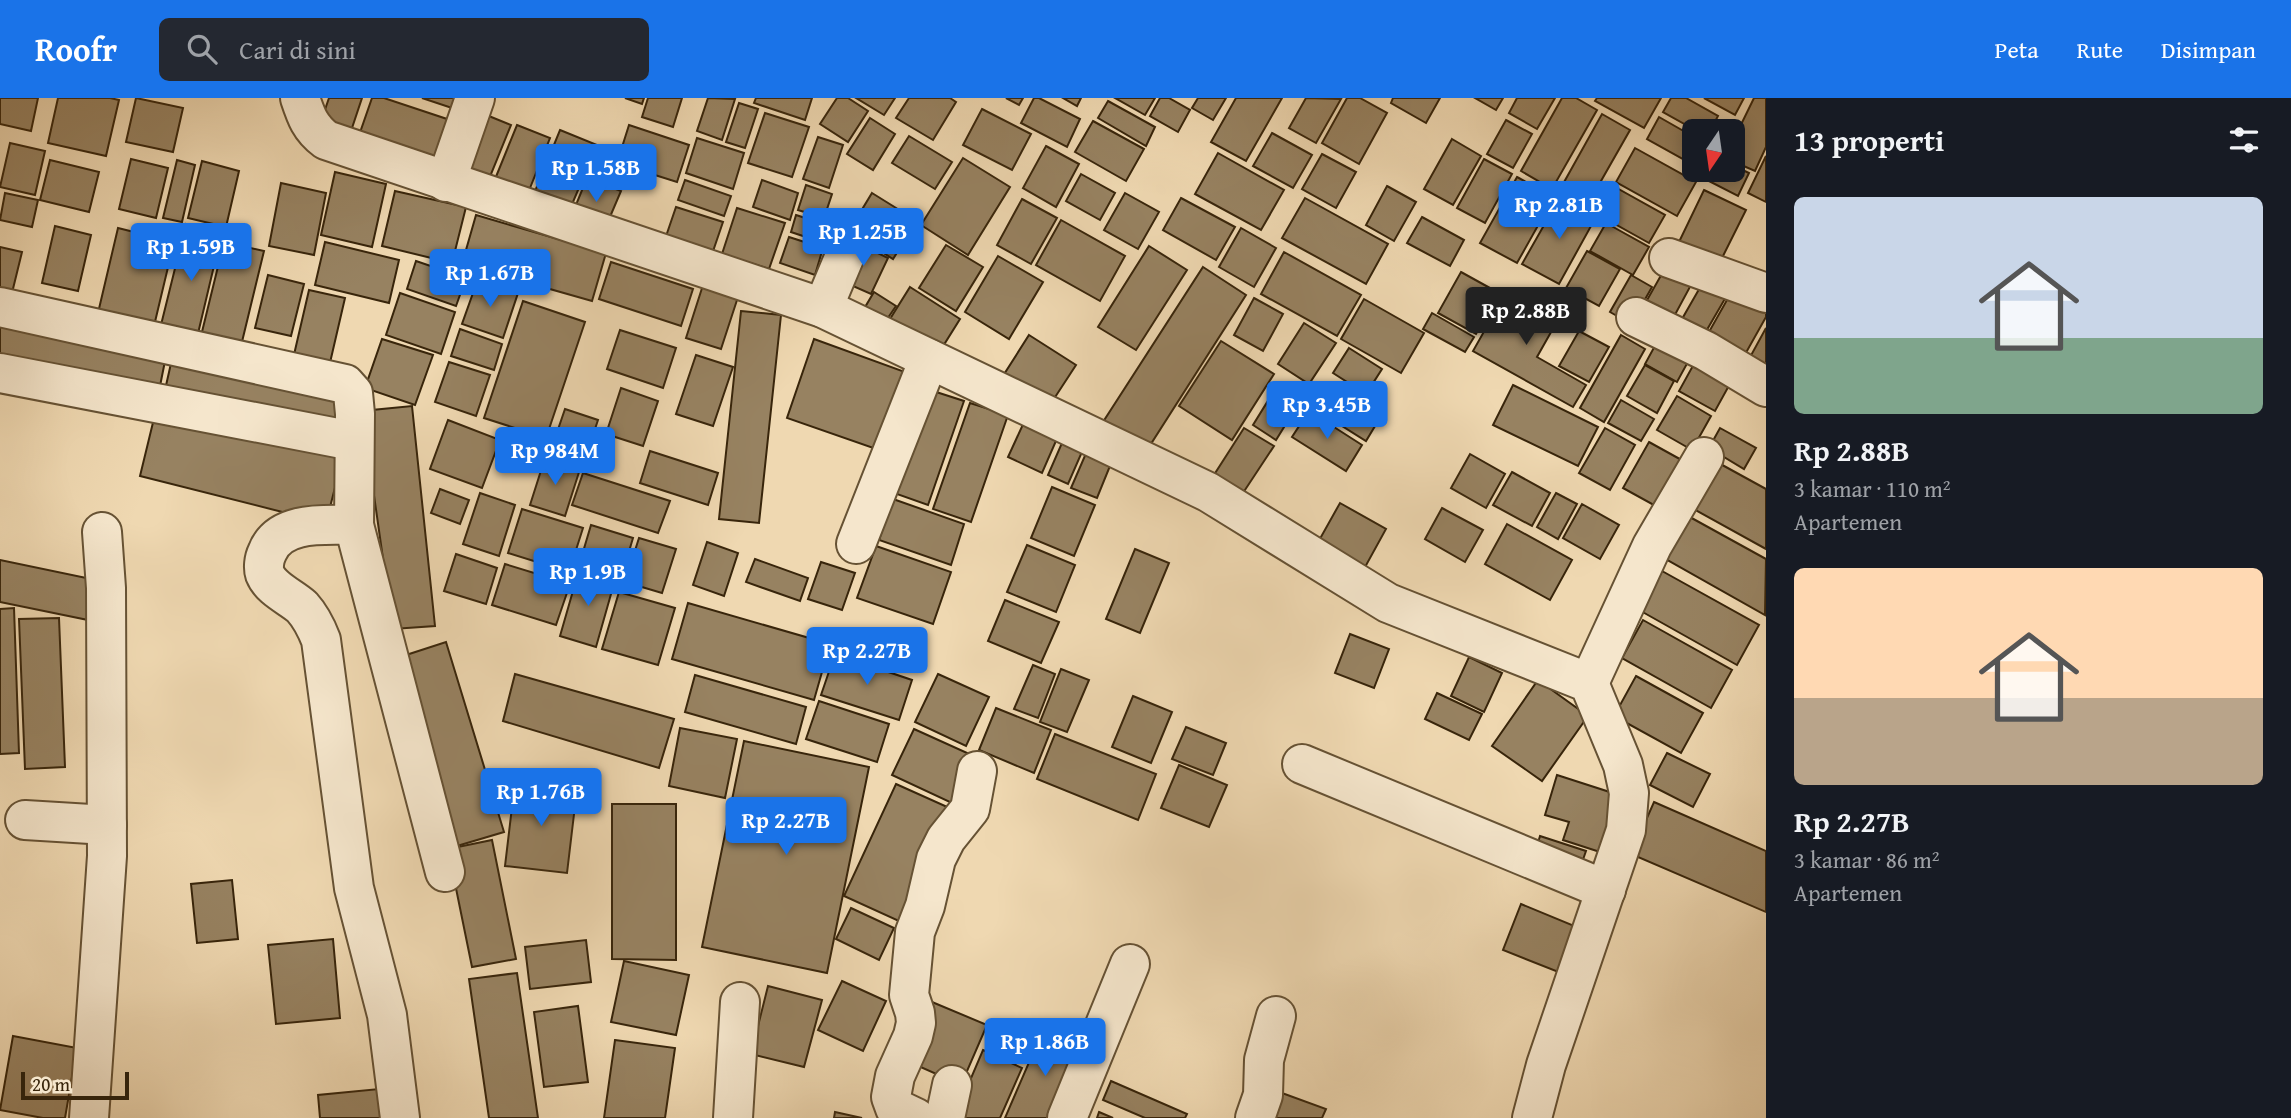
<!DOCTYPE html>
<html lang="id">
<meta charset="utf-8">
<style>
body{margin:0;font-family:"Gentium Book Plus",serif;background:#242831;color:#f1f3f6;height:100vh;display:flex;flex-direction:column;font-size:26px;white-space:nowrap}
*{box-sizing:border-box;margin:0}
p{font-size:23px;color:#9ea1a6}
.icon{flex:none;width:38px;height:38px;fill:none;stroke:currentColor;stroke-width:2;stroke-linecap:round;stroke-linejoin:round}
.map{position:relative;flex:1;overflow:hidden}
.side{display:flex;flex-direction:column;background:#171b24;width:525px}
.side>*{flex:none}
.needle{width:46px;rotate:193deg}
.buttons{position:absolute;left:1682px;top:21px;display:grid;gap:14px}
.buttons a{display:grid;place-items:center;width:63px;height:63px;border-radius:10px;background:#171b24;box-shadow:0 4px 18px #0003;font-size:35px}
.scale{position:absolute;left:21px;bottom:18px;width:108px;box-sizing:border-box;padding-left:7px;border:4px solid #38250b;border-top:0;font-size:19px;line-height:24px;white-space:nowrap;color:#38250b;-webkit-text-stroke:5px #f5e6cc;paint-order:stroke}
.price{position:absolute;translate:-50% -60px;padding:0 16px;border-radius:7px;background:#1a73e8;color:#fff;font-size:23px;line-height:46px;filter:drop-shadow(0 2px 4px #0008)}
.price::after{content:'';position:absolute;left:50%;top:42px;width:21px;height:16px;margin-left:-10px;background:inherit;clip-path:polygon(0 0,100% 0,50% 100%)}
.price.on{background:#222;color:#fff}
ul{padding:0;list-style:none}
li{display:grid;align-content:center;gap:14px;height:371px;padding:0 28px}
li span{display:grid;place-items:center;height:217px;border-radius:10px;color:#555}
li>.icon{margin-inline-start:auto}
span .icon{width:126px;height:126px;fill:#fffc;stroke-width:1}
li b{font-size:30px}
h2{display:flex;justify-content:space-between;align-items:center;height:84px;padding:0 28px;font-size:30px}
header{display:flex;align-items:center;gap:42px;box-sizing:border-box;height:98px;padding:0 35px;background:#1a73e8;color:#fff}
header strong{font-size:33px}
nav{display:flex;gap:38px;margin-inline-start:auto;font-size:24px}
.search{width:490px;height:63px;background:#242831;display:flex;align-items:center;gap:18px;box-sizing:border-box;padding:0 24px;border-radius:10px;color:#9ea1a6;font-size:26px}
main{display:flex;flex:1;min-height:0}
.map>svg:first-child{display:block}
.building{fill:#978261;stroke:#38250b;stroke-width:2}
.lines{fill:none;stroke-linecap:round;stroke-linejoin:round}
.minor-casing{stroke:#665234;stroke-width:42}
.minor{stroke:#f5e6cc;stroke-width:38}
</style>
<header>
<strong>Roofr</strong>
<div class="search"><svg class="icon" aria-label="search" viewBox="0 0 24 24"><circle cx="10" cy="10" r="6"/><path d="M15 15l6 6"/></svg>Cari di sini</div>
<nav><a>Peta</a><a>Rute</a><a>Disimpan</a></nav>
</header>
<main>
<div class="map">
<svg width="1766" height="1020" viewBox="0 0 1766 1020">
<rect width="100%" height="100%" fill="#efd8b1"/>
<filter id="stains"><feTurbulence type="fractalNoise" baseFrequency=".00286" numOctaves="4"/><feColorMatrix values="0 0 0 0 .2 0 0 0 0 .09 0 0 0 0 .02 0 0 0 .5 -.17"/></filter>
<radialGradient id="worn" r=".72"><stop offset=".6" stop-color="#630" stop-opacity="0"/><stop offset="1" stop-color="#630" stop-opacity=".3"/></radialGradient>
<g class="building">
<polygon points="0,0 38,0 31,33 0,26"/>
<polygon points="58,0 110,0 119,2 106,58 48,45"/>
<polygon points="136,0 183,10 173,54 126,44"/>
<polygon points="329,0 362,0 348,42 318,32"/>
<polygon points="372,0 384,0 459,25 440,78 355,49"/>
<polygon points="422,0 463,0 458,12"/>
<polygon points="625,0 644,0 642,6"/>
<polygon points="648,0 682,0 673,29 642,19"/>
<polygon points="708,0 735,1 722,42 697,33"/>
<polygon points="756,0 812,0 805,22 754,5"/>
<polygon points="837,0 848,0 868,13 848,44 820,26"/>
<polygon points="856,0 895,0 884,17"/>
<polygon points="909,0 950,0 956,4 933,42 896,20"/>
<polygon points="1006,0 1023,0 1019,7"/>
<polygon points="1034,0 1039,0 1080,21 1067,49 1021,25"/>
<polygon points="1063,0 1081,0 1077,8"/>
<polygon points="1115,0 1155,0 1145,17"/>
<polygon points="1160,0 1169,0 1190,12 1178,34 1150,18"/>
<polygon points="1198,0 1226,0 1213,22 1192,10"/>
<polygon points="1236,0 1282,0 1246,63 1211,44"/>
<polygon points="1306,0 1341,1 1316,45 1289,30"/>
<polygon points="1347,0 1360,0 1387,15 1359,66 1322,45"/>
<polygon points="1393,0 1440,0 1426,25 1391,5"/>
<polygon points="1475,0 1503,0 1496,12"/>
<polygon points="1517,0 1555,0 1537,31 1509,15"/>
<polygon points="1562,0 1576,0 1597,12 1552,91 1521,73"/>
<polygon points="1597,0 1661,0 1644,30 1595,3"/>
<polygon points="1671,0 1686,0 1718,18 1710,33 1697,33 1663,14"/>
<polygon points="1704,0 1744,0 1735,17"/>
<polygon points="1754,0 1766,0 1766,49 1755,73 1732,63 1732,45"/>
<polygon points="1108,3 1155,29 1146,48 1098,20"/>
<polygon points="739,5 758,11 745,50 726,44"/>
<polygon points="982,11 1031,36 1012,72 963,47"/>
<polygon points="479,14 511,27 485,91 452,78"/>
<polygon points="765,15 809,29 792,79 748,65"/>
<polygon points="1602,16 1630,32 1585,111 1558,95"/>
<polygon points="1659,19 1694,39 1692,66 1647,41"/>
<polygon points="870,20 895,36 873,72 847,56"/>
<polygon points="1506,22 1532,36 1513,70 1487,56"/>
<polygon points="1093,23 1144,51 1126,83 1075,54"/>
<polygon points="517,27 550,40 524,105 491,91"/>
<polygon points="629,27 689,47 677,84 617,65"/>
<polygon points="560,32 597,47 565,123 529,108"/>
<polygon points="1272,35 1312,57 1293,90 1253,68"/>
<polygon points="909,38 952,64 935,91 892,65"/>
<polygon points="818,39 843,47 829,90 803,81"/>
<polygon points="697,40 744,55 733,91 686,75"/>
<polygon points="1452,41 1481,58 1453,107 1424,91"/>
<polygon points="10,45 45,53 35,97 0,89"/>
<polygon points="1046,48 1079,66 1056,109 1023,90"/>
<polygon points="1635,50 1696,84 1677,118 1616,84"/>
<polygon points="1218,55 1284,92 1261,132 1195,96"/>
<polygon points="1322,56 1356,74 1336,110 1302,91"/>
<polygon points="1766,58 1766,104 1748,95"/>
<polygon points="963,60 1010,89 968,157 921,127"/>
<polygon points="131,61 168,70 156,120 119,111"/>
<polygon points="1484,61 1512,76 1485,125 1457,110"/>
<polygon points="50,62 99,74 89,114 40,102"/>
<polygon points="177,62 195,67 182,124 163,120"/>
<polygon points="202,63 239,73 226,129 188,120"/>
<polygon points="1732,67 1749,75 1738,98 1703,80 1707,72 1732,72"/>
<polygon points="335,74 386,86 372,149 321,137"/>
<polygon points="1081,76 1115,95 1100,122 1066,103"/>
<polygon points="1517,79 1554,99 1517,165 1480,145"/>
<polygon points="587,80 621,93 604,133 571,119"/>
<polygon points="685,82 731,98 724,118 678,102"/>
<polygon points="762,82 798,95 790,122 753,109"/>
<polygon points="1606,84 1665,117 1649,145 1590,112"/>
<polygon points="281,85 326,95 314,157 269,148"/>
<polygon points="806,87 832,96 824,120 798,112"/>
<polygon points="1387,88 1416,104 1394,143 1366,127"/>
<polygon points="1704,92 1746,112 1719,166 1678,146"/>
<polygon points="395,93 466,109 452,165 382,148"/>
<polygon points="5,95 38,102 32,129 0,122"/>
<polygon points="872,95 917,123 893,161 849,133"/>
<polygon points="1125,95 1159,114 1138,151 1104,132"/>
<polygon points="1560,99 1596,119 1559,186 1522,166"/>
<polygon points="1181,100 1235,129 1216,162 1163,132"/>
<polygon points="1305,100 1388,146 1366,186 1282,140"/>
<polygon points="1022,101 1057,120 1031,166 997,147"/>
<polygon points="676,109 723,124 710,162 663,147"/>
<polygon points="737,110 785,125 769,171 722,156"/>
<polygon points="476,117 606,155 592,203 462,166"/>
<polygon points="796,117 836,130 830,147 791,134"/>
<polygon points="1422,119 1464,142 1450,168 1407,145"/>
<polygon points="1061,122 1125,158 1100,203 1036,167"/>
<polygon points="1606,125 1649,149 1633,177 1590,153"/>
<polygon points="186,126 222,134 196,244 159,235"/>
<polygon points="55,128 91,137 78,193 42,185"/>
<polygon points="118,130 174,144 154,228 98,215"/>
<polygon points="1241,130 1276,150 1254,189 1219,169"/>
<polygon points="789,139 823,150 815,177 780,165"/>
<polygon points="224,144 264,153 240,252 200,242"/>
<polygon points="325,144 399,162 389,205 315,187"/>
<polygon points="855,144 888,160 871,196 837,181"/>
<polygon points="946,147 983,169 956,213 919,190"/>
<polygon points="1149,148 1187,172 1136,252 1098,229"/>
<polygon points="0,149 22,154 10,203 0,201"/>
<polygon points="1587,153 1620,171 1599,208 1566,190"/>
<polygon points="1284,154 1361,197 1337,238 1261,196"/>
<polygon points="998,158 1043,184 1009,241 965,214"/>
<polygon points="416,163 466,180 456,208 407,191"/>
<polygon points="611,164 693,191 681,228 599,201"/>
<polygon points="1203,169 1246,197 1147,352 1103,324"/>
<polygon points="1664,172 1691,187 1670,226 1642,211"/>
<polygon points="1461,174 1499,195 1476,236 1438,215"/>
<polygon points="268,177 304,186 291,238 255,230"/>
<polygon points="1631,177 1652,189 1631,226 1610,214"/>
<polygon points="478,181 518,195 503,240 462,226"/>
<polygon points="1702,186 1726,199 1701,242 1678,228"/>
<polygon points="1736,186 1766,203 1766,219 1738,269 1701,248"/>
<polygon points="703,187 738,199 721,251 686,240"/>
<polygon points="910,189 960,221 935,261 885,229"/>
<polygon points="1508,191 1559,220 1537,259 1586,287 1573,309 1473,253"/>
<polygon points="309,192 345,200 329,269 293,261"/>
<polygon points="874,194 896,208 879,233 858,221"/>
<polygon points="400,195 455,214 441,256 386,237"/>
<polygon points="1254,200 1283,216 1263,253 1234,237"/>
<polygon points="1364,201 1424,235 1401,275 1341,241"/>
<polygon points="523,203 585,224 546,340 484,320"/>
<polygon points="741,213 781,217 759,425 719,421"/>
<polygon points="0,215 168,248 158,298 0,267"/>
<polygon points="1432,215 1474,239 1465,254 1423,231"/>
<polygon points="1304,225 1336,245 1309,286 1278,266"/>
<polygon points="1766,230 1766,285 1743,272"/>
<polygon points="460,231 502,246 494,272 451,258"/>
<polygon points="620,232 676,250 663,290 607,271"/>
<polygon points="1579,233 1609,249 1589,284 1559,268"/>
<polygon points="1029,237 1076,267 1048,310 1001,281"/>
<polygon points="1621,237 1645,251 1604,324 1580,310"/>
<polygon points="382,241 433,257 415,307 365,290"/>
<polygon points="814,241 905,274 879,352 787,320"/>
<polygon points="1221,243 1274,276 1232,342 1179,308"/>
<polygon points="1657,244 1689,262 1677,284 1645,266"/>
<polygon points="1349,250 1382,271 1366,296 1333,275"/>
<polygon points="174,252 347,294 338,334 165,292"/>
<polygon points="696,257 733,269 713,328 676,316"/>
<polygon points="449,264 490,277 476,318 435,304"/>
<polygon points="1695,264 1731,284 1715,313 1679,293"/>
<polygon points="1645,267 1674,283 1657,315 1627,298"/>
<polygon points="1330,287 1381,318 1366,343 1315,311"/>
<polygon points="1513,287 1598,329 1578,368 1493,327"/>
<polygon points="621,290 658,303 643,348 606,336"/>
<polygon points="930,292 964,303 928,407 894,395"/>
<polygon points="1274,293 1297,308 1276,342 1253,327"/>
<polygon points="1677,298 1711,318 1692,352 1657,332"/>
<polygon points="1621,302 1654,321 1641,343 1608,325"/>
<polygon points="970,305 1008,317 971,424 933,411"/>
<polygon points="157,308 344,354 326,425 140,378"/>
<polygon points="412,308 435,528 393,531 362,313"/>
<polygon points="565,311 598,322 584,364 551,352"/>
<polygon points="1309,313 1362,347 1346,373 1292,339"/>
<polygon points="448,322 500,342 482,390 430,371"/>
<polygon points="1025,322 1059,336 1042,375 1008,359"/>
<polygon points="1244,330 1274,348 1241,398 1212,380"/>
<polygon points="1605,330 1635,347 1610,392 1579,375"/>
<polygon points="1720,330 1756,350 1744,371 1709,350"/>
<polygon points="1065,338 1085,347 1068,386 1048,377"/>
<polygon points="1649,344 1687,365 1661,411 1623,390"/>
<polygon points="650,353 718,375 708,407 640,385"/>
<polygon points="1087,353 1112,363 1097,400 1071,390"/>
<polygon points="1470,356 1505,376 1486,410 1451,390"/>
<polygon points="545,360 580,371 565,418 530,407"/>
<polygon points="1715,363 1766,391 1766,451 1690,409"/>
<polygon points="1512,374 1550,395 1532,428 1493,407"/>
<polygon points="583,375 670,403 658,435 572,407"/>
<polygon points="1052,389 1095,407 1074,458 1031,440"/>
<polygon points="440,391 469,402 460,426 431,415"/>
<polygon points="480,395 515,407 499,458 463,446"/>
<polygon points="1556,395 1577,406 1558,441 1537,429"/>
<polygon points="893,401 964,426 951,467 879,442"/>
<polygon points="1340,405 1386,431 1364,471 1317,446"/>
<polygon points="1582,406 1619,427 1600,461 1563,440"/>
<polygon points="1442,410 1483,432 1465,464 1425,441"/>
<polygon points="522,411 583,430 569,474 508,455"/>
<polygon points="1688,418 1766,461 1765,517 1664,460"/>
<polygon points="1507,426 1572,462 1550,502 1485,466"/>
<polygon points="591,427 633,440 622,477 580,464"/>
<polygon points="639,440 676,451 662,495 625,484"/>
<polygon points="707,444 738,455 724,498 693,487"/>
<polygon points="1027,447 1075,467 1056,514 1007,494"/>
<polygon points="876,448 951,474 933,526 857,500"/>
<polygon points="1135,451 1169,465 1140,535 1106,521"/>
<polygon points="456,456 497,470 486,506 444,493"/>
<polygon points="755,461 808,480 800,503 746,484"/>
<polygon points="0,462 96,482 88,522 0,504"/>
<polygon points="821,464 855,475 842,512 808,501"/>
<polygon points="505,466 570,486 556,527 492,507"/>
<polygon points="579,472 615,482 596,549 560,538"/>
<polygon points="1662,473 1759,527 1737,567 1639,512"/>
<polygon points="619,494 675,510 658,567 602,551"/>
<polygon points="1005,502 1059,524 1041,565 988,543"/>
<polygon points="688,505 830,546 814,602 672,561"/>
<polygon points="14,510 19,655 0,656 0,511"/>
<polygon points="59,520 65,669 25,671 19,521"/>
<polygon points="1643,522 1732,572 1711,610 1622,560"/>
<polygon points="1350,536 1389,551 1374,590 1335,575"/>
<polygon points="446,544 504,734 457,748 400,559"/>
<polygon points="835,556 912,582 899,622 821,597"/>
<polygon points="1469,559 1502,575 1484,614 1451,598"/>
<polygon points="1033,567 1055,576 1038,620 1014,611"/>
<polygon points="1061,571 1089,582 1067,634 1040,624"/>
<polygon points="515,576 674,621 659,670 503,623"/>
<polygon points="938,576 989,599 966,648 915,624"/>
<polygon points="695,577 806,609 796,646 685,614"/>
<polygon points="1636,578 1703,615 1681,655 1614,618"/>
<polygon points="1538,582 1588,618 1542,683 1492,648"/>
<polygon points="1437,595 1482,616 1469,642 1425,621"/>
<polygon points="1133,598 1172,614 1151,665 1112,649"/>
<polygon points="819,603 889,626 877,664 806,641"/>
<polygon points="996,610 1051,632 1034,675 979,652"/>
<polygon points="1186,629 1226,645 1213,677 1172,661"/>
<polygon points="680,630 737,641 725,700 669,688"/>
<polygon points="914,631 976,659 954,706 892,677"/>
<polygon points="1055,636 1156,676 1138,722 1037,681"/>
<polygon points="744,643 869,669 827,875 702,849"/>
<polygon points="1667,655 1710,676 1693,709 1650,687"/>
<polygon points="1179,667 1227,687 1209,729 1161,710"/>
<polygon points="1557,677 1622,698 1603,755 1563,742 1569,724 1545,717"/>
<polygon points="515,684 577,691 567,775 505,768"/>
<polygon points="896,686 954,712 901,824 844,798"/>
<polygon points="1654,704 1766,753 1766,814 1631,756"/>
<polygon points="612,706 676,706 676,862 612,861"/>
<polygon points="1540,738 1586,753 1579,773 1534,758"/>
<polygon points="492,742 516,861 472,869 448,751"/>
<polygon points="232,782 238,841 197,845 191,786"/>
<polygon points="1521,806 1584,832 1566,877 1503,852"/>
<polygon points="851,810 894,830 879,862 836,841"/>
<polygon points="333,841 340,920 276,926 268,847"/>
<polygon points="586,842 591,884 530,891 525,849"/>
<polygon points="624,863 689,877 676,937 611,924"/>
<polygon points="517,875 538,1020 489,1020 469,881"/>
<polygon points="842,883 886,903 863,953 818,932"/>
<polygon points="768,888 822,902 804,969 751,956"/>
<polygon points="932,904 987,927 961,987 907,963"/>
<polygon points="578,908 588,984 544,989 534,914"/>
<polygon points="1043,932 1083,949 1052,1020 1005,1020"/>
<polygon points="13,938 77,950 65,1020 43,1020 0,1012"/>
<polygon points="615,942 675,950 665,1020 604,1020"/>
<polygon points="983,952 1022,970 1000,1020 954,1020"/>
<polygon points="1111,983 1187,1016 1185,1020 1145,1020 1103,1002"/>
<polygon points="379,991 382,1020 320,1020 318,997"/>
<polygon points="1271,991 1326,1011 1322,1020 1260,1020"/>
<polygon points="835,1014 862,1020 834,1020"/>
<polygon points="1099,1014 1113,1020 1097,1020"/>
</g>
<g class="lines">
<defs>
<g id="minor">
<path d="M300,0C306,18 310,30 326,42L823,210L1208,394L1388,505L1589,585L1623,667L1629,695L1626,732L1546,967L1532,1020"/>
<polyline points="446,84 475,0"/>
<polyline points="1669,160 1766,195"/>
<polyline points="0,209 345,286 353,295 355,316 354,427"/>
<polyline points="823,210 849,148"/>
<polyline points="1636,219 1706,253 1766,289"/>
<polyline points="0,275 353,343"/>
<polyline points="856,446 929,261"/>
<polyline points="1589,585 1652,448 1704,359"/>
<polyline points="1302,666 1606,792"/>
<polyline points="25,722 107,727"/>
<polyline points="89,1020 107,758 106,490 102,434"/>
<path d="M400,1020L387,917L354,790L321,542C316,529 311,519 302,509C291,499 271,491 265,476C263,470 264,461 267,455C279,422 326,427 354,427L445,774"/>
<polyline points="733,1020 740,904"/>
<polyline points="916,1020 895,1010 891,999 895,978 913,938 916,925 915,915 909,897 915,834 925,808 936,761 946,741 970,711 977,673"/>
<polyline points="945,1020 952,987"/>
<polyline points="1067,1020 1130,866"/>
<polyline points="1255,1020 1263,997 1264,962 1276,918"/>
</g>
</defs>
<use href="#minor" class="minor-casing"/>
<use href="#minor" class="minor"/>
</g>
<rect width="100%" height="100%" filter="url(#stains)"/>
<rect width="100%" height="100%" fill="url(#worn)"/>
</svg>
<div class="buttons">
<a><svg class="needle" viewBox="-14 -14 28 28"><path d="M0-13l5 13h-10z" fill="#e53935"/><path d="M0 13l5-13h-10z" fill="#9ea1a6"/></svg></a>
</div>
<div class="scale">20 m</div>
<b class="price" style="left:596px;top:106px">Rp 1.58B</b>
<b class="price" style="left:1559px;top:143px">Rp 2.81B</b>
<b class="price" style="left:863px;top:170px">Rp 1.25B</b>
<b class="price" style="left:191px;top:185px">Rp 1.59B</b>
<b class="price" style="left:490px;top:211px">Rp 1.67B</b>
<b class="price on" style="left:1526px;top:249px">Rp 2.88B</b>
<b class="price" style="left:1327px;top:343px">Rp 3.45B</b>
<b class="price" style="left:555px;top:389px">Rp 984M</b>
<b class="price" style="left:588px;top:510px">Rp 1.9B</b>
<b class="price" style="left:867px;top:589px">Rp 2.27B</b>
<b class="price" style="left:541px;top:730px">Rp 1.76B</b>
<b class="price" style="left:786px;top:759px">Rp 2.27B</b>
<b class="price" style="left:1045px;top:980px">Rp 1.86B</b>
</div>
<section class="side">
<h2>13 properti<svg class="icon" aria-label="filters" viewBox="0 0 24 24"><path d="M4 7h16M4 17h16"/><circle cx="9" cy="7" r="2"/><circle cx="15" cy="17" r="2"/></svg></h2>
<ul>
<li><span style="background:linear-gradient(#c9d6e8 65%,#7fa58c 0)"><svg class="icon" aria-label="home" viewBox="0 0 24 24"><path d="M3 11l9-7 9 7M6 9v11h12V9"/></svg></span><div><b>Rp 2.88B</b><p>3 kamar · 110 m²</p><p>Apartemen</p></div></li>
<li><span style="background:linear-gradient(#ffd9b3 60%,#b9a48a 0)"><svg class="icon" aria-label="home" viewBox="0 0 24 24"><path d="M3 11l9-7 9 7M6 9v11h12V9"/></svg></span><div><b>Rp 2.27B</b><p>3 kamar · 86 m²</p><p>Apartemen</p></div></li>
</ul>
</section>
</main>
